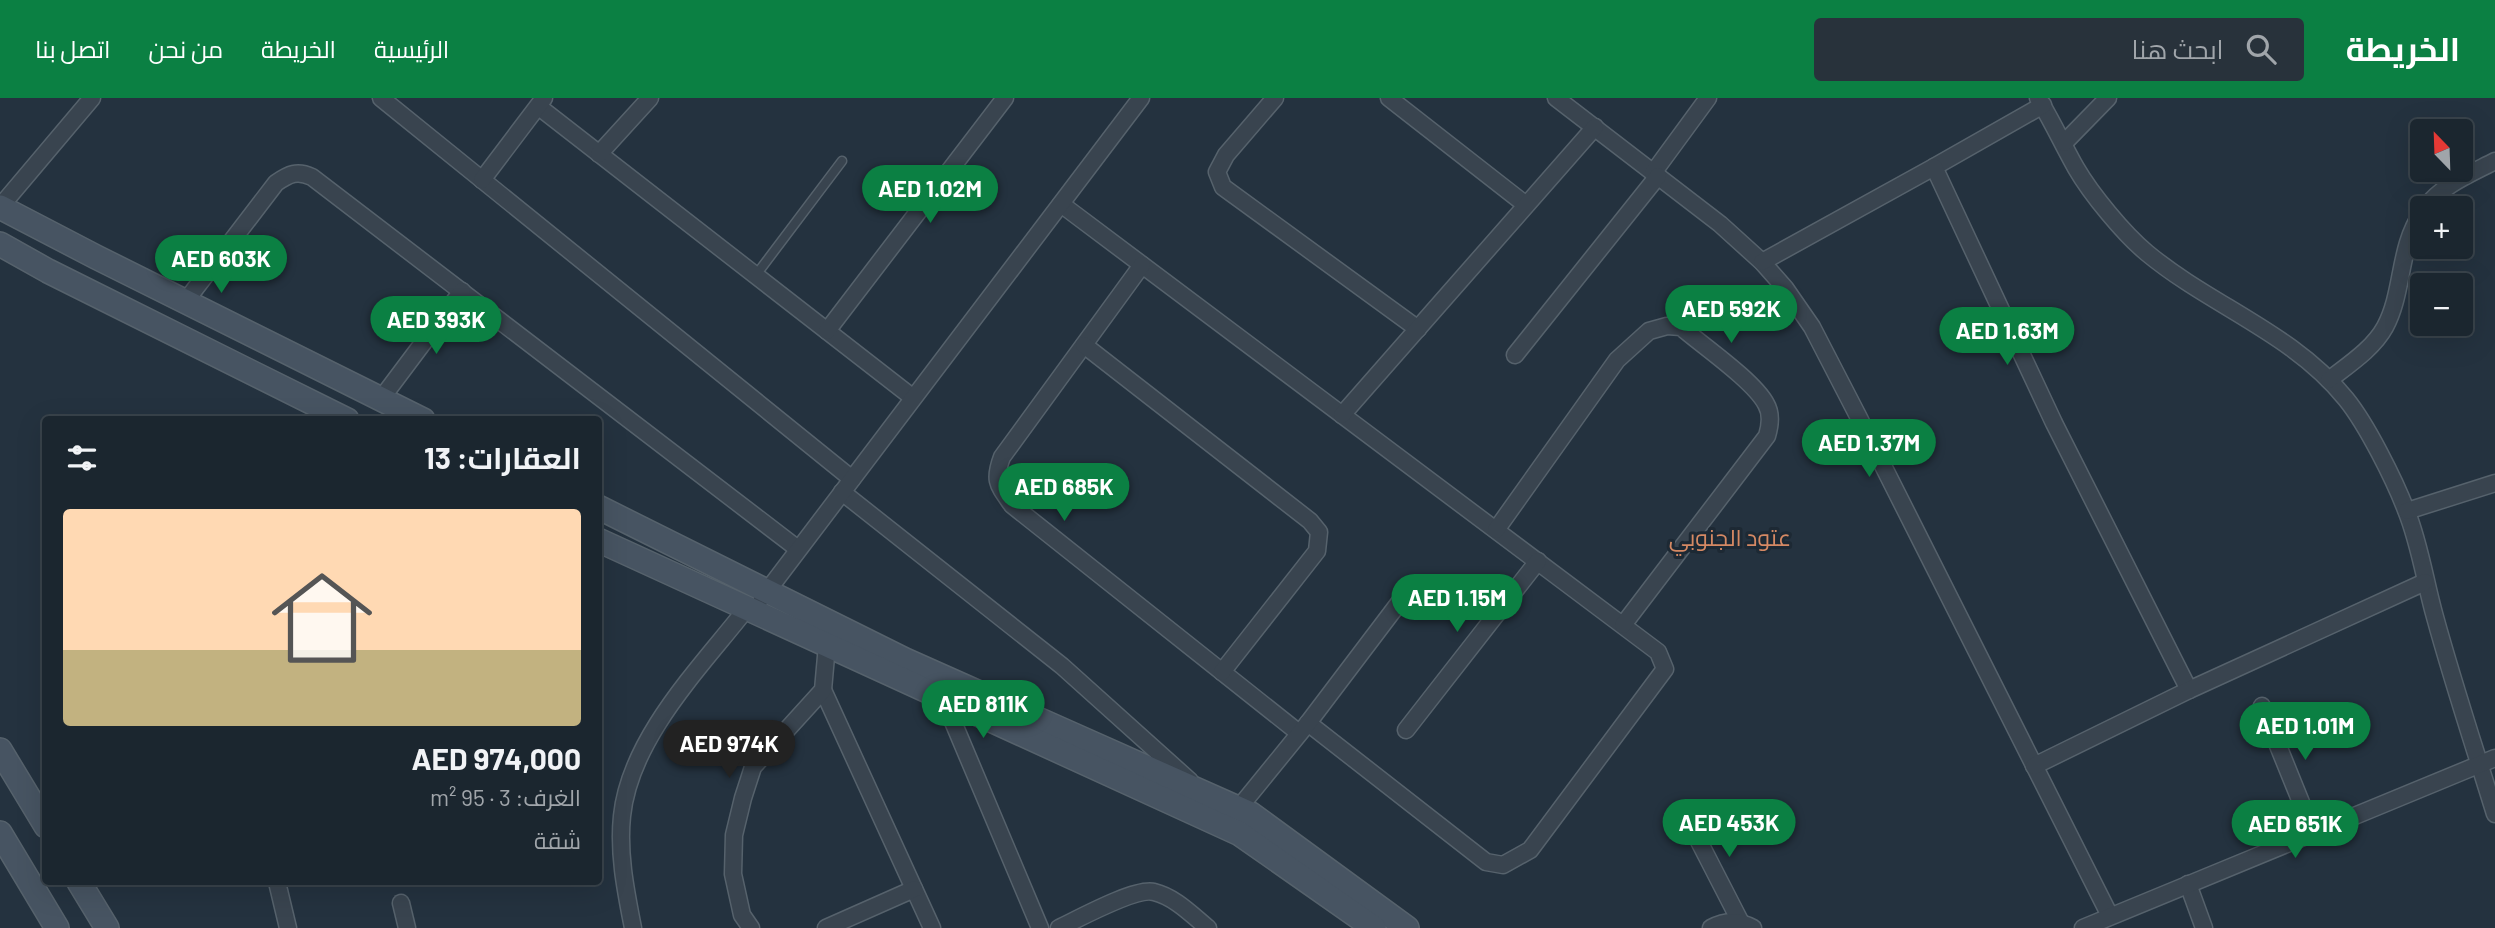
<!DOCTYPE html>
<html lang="ar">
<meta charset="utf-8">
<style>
body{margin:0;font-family:Barlow,Cairo,sans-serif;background:#28323b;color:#f1f3f6;direction:rtl;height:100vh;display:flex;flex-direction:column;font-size:26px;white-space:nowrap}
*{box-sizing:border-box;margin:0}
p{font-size:23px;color:#a0a5aa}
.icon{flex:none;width:38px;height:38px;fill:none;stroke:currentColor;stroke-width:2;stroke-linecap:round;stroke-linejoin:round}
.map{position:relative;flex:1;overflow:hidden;direction:ltr}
.sheet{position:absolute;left:42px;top:318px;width:560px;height:469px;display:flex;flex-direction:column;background:#1b262f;border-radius:7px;box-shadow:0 7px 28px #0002,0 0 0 2px #39434b;direction:rtl}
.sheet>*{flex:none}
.needle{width:46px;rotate:337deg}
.fabs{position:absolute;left:2410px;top:21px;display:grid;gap:14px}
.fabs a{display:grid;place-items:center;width:63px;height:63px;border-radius:7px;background:#1b262f;box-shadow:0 7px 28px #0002,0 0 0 2px #39434b;font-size:35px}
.price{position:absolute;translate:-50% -60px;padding:0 16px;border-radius:24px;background:#0b8043;color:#fff;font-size:23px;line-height:46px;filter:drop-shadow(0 2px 4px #0008)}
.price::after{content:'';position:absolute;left:50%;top:42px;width:21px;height:16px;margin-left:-10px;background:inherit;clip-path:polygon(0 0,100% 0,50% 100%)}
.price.on{background:#222;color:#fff}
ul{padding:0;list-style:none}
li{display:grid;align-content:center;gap:14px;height:371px;padding:0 21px}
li+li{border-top:2px solid #39434b}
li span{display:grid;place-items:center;height:217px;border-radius:7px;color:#555}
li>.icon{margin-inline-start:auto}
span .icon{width:126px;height:126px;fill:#fffc;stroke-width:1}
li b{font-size:30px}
h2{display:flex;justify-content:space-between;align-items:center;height:84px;padding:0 21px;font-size:30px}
header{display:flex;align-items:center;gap:42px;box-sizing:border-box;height:98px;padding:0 35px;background:#0b8043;color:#fff}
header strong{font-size:33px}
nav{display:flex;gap:38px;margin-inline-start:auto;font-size:24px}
.search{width:490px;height:63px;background:#28323b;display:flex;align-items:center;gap:18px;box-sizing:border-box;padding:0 24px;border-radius:7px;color:#a0a5aa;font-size:26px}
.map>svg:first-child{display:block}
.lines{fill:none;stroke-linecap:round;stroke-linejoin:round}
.lane-casing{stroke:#56626c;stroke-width:11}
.street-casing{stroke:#56626c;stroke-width:19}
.secondary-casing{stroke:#56626c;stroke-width:26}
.lane{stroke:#39444f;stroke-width:8}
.street{stroke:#39444f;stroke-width:16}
.secondary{stroke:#475462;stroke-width:23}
.labels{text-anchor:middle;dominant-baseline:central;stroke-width:6;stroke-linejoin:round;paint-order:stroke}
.neighbourhood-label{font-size:23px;fill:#d58964;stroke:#1d2934}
</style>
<header>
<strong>الخريطة</strong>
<div class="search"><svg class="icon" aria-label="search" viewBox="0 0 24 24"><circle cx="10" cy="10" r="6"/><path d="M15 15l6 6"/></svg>ابحث هنا</div>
<nav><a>الرئيسية</a><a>الخريطة</a><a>من نحن</a><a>اتصل بنا</a></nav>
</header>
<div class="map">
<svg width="2495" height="830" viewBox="0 0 2495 830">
<rect width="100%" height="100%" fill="#24323f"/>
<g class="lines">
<defs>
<polyline id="lane" points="756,177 842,63"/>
<g id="street">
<polyline points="381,0 852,381"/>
<polyline points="1275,0 1226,57 1217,74 1223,89 1418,231"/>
<polyline points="1389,0 1526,107"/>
<polyline points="1556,0 1720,126 1762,164 1785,190 1812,229 1858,318 2110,818"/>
<path d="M2038,0C2052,23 2063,47 2076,70C2091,96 2124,136 2147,155C2211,208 2293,235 2346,301C2367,327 2394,381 2406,412C2420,446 2425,484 2435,519C2453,585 2475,651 2495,716"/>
<polyline points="539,9 912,299"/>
<polyline points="2064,45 2108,0"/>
<polyline points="599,56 650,0"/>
<polyline points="1934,69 2043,7"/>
<polyline points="1653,75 1708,0"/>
<polyline points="482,82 544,0"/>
<polyline points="1061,106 1658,554 1665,571 1530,752 1503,767 1486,764 1308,625"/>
<polyline points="0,109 92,0"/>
<path d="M2425,110C2442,87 2470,76 2495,63"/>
<polyline points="1762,164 1934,69 2054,325 2189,592"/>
<path d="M1142,167L1002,359C993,383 998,387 1012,407L1299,635"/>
<path d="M185,204L276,85C289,76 297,72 312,79L798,451"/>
<polyline points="827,233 1005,0"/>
<polyline points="1084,247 1310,423 1319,434 1317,453 1222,574"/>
<polyline points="1515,257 1658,78"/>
<path d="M2329,282C2348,267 2373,251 2385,229C2404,194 2398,149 2422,115"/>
<polyline points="381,301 462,193"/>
<polyline points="1342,317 1595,29"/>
<polyline points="842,394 1062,568 1190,683"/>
<polyline points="2407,413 2495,385"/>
<path d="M1496,432L1617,262L1649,233L1667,228L1681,229C1703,248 1754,283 1766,306C1772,316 1770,328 1767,338L1623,527"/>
<polyline points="762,500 1141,0"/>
<polyline points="823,592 932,830"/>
<polyline points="943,600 1040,830"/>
<polyline points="2262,608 2313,734"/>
<polyline points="1406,632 1538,463"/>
<polyline points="2034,668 2189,592 2425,484"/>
<polyline points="1238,711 1308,625 1411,489"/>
<polyline points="1685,716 1740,823"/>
<polyline points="277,784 288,830"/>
<polyline points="2188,786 2204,830"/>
<polyline points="401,805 407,830"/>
<path d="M633,830C626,794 618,756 622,718C630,640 700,570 747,510"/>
<polyline points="751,830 742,817 733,776 734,737 743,700 753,669 823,592 827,547"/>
<polyline points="826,830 914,791"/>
<path d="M1059,830C1078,821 1136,789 1154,794C1175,799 1192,817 1208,830"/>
<path d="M1711,830C1726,822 1738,822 1753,830"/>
<polyline points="2083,830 2495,660"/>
</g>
<g id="secondary">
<polyline points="0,109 96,159 423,322"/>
<polyline points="0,146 48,173 347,322"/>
<polyline points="598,409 905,562 1251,716 1407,830"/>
<polyline points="598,442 1240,736 1374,830"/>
<polyline points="0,652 46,728"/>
<polyline points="0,735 57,830"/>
<polyline points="79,784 107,830"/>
</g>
</defs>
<use href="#lane" class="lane-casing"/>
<use href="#street" class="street-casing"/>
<use href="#secondary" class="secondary-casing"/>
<use href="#lane" class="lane"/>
<use href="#street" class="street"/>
<use href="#secondary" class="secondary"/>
</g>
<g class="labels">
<g class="neighbourhood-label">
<text x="1730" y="439">عتود الجنوبي</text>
</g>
</g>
</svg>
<div class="fabs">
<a><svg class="needle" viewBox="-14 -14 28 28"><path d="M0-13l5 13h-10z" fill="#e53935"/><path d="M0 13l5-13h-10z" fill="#a0a5aa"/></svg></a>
<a>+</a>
<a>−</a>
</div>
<b class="price" style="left:930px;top:127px">AED 1.02M</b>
<b class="price" style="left:221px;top:197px">AED 603K</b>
<b class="price" style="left:1731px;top:247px">AED 592K</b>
<b class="price" style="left:436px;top:258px">AED 393K</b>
<b class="price" style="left:2007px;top:269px">AED 1.63M</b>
<b class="price" style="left:1869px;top:381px">AED 1.37M</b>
<b class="price" style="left:1064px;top:425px">AED 685K</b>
<b class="price" style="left:1457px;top:536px">AED 1.15M</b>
<b class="price" style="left:983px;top:642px">AED 811K</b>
<b class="price" style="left:2305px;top:664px">AED 1.01M</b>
<b class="price on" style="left:729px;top:682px">AED 974K</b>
<b class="price" style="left:1729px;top:761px">AED 453K</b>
<b class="price" style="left:2295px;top:762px">AED 651K</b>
<section class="sheet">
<h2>العقارات: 13<svg class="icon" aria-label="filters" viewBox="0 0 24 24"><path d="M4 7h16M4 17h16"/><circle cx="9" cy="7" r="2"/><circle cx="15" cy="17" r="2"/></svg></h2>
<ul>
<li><span style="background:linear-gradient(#ffd9b3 65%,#c2b280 0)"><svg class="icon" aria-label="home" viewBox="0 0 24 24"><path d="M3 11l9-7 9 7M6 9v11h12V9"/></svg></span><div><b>AED 974,000</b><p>الغرف: 3 · 95 m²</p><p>شقة</p></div></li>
</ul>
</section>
</div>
